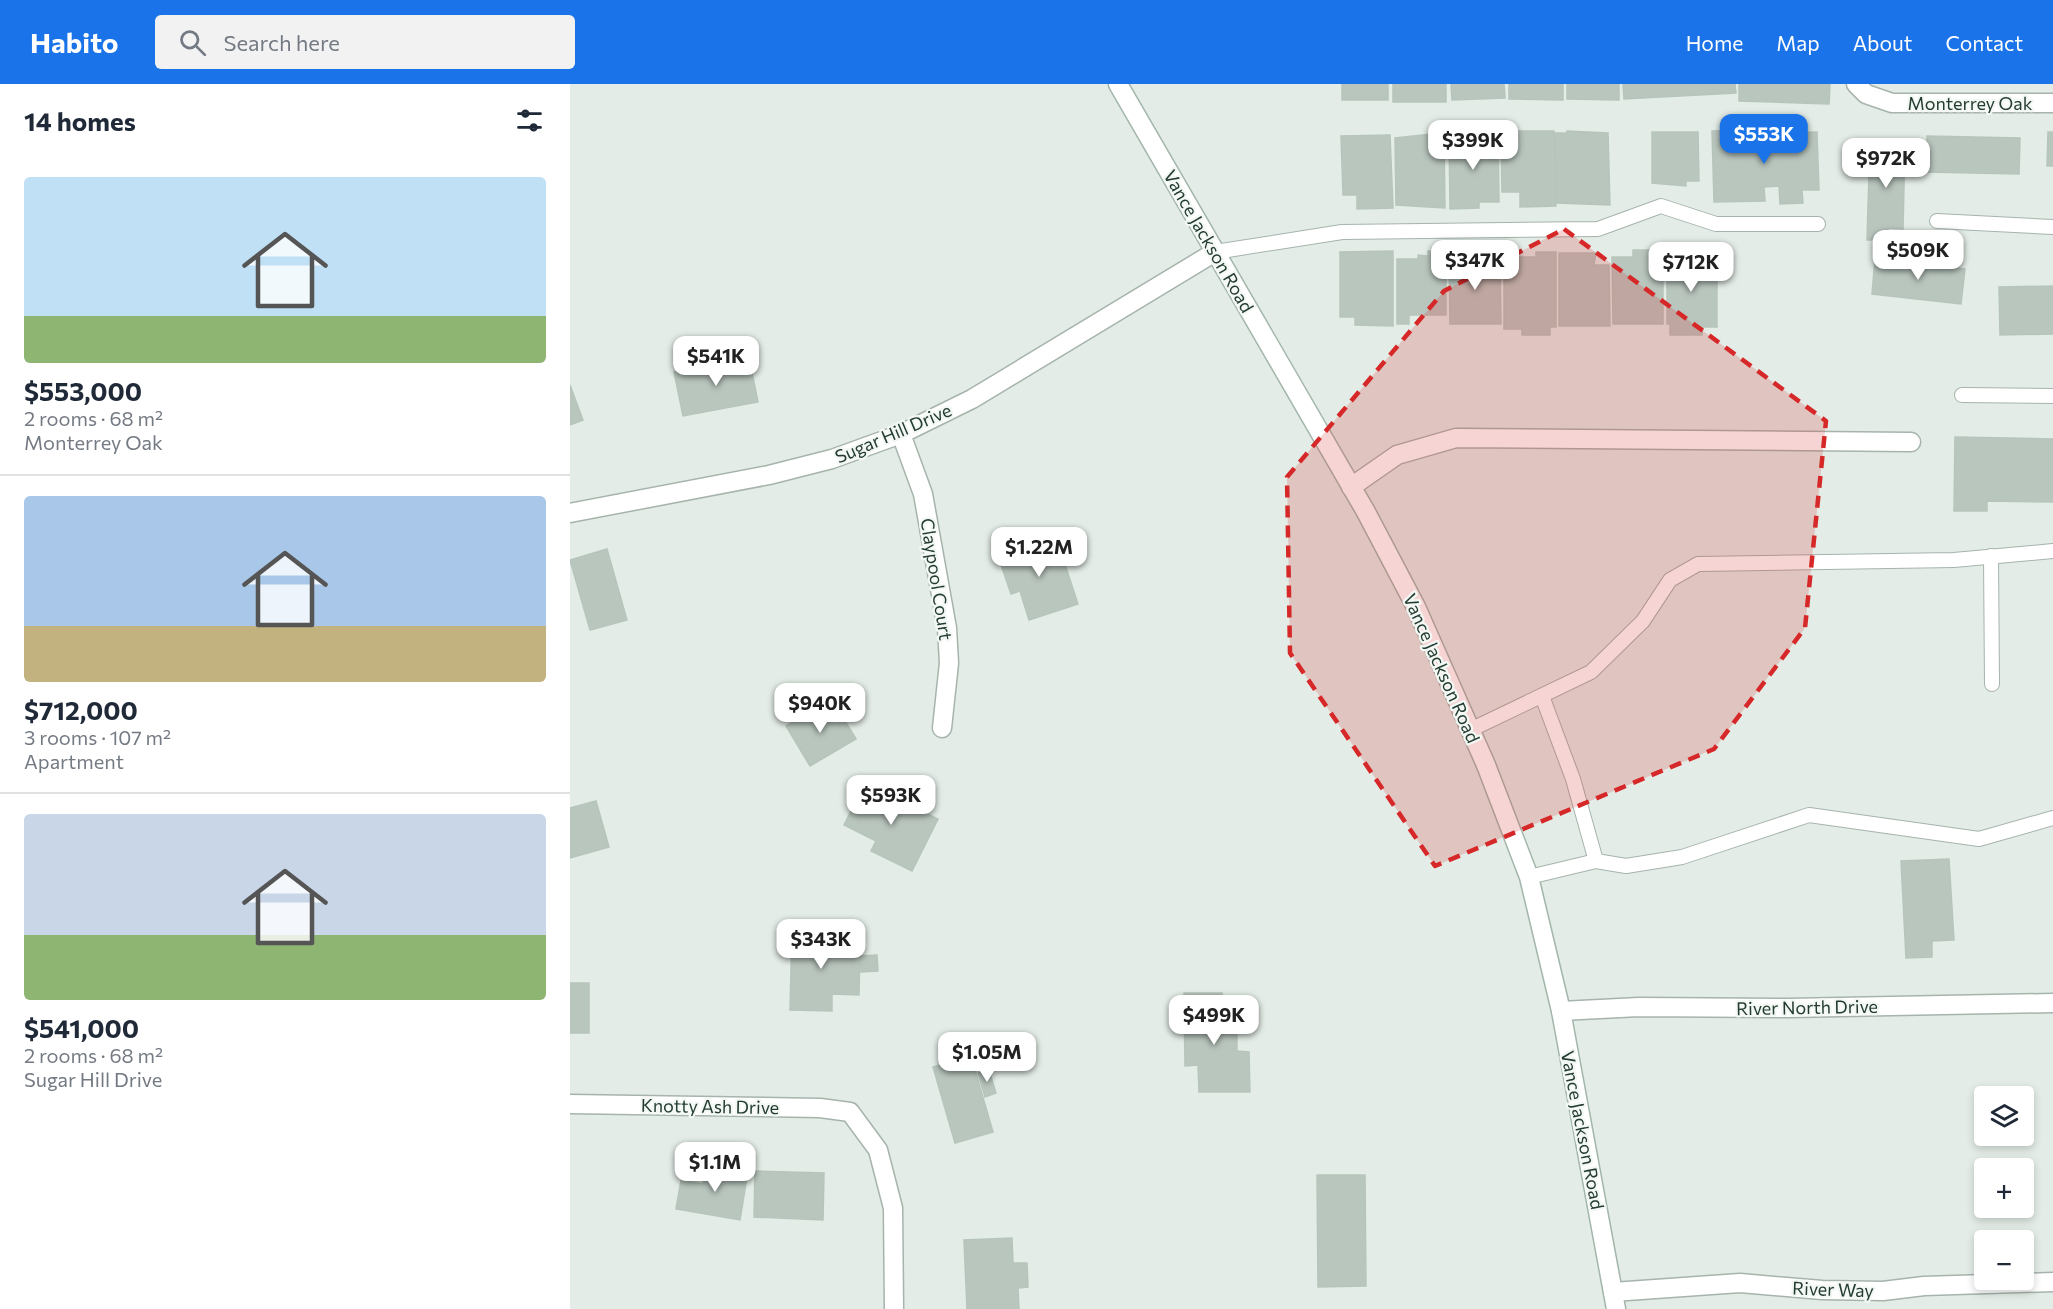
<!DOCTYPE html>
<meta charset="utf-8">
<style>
body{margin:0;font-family:Commissioner,sans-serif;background:#f2f2f3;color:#1f2937;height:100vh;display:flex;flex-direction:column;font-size:22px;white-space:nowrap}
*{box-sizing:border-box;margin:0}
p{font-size:20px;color:#747a83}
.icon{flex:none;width:33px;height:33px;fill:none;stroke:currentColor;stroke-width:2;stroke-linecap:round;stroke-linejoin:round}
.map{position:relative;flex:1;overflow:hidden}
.side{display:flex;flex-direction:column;background:#fff;width:570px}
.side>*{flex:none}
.controls{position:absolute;left:1404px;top:1002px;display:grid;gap:12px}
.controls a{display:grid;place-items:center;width:60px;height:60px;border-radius:6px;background:#fff;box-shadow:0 3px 9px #0003;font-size:30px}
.price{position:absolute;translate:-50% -51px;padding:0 14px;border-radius:12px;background:#fff;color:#222;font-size:20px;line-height:39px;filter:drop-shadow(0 2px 3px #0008)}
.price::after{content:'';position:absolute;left:50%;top:36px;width:18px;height:14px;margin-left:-9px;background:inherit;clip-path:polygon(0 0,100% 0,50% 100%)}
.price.selected{background:#1a73e8;color:#fff}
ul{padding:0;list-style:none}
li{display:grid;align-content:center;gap:12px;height:318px;padding:0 24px}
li+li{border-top:2px solid #e0e1e3}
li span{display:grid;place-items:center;height:186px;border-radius:6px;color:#555}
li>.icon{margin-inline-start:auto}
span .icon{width:108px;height:108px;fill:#fffc;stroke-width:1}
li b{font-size:26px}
h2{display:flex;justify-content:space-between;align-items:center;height:72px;padding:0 24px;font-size:26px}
header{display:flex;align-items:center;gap:36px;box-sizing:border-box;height:84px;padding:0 30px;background:#1a73e8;color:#fff}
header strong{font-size:28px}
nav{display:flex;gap:33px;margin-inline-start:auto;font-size:21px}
.search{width:420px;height:54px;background:#f2f2f3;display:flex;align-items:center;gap:15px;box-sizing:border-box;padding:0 21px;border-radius:6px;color:#747a83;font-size:22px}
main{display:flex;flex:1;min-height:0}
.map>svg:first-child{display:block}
.building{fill:#b9c6be;stroke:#b6c5bb;stroke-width:1.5}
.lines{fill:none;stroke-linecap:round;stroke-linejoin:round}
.service-casing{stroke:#a6b4ac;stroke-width:16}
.minor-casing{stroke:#a6b4ac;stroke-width:21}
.secondary-casing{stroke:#a2b6ab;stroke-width:21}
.service{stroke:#fff;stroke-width:14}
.minor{stroke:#fff;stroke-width:18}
.secondary{stroke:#fff;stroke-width:18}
.marked{fill:#d62828;fill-opacity:0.2;stroke:#d62828;stroke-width:4.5;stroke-dasharray:12 8;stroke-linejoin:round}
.labels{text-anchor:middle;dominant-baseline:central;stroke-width:4.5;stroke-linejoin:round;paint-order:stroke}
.street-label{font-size:18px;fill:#243c30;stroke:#f3f8f5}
</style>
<header>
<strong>Habito</strong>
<div class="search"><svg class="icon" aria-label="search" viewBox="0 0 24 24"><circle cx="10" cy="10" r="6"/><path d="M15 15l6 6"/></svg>Search here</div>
<nav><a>Home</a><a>Map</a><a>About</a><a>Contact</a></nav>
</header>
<main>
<section class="side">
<h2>14 homes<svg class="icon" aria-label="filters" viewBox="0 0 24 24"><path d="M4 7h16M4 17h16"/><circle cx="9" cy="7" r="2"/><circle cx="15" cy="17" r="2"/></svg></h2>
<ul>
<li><span style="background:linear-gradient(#bfe0f5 75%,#8fb573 0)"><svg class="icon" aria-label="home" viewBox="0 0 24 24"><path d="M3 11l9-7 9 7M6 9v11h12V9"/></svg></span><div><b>$553,000</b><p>2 rooms · 68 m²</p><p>Monterrey Oak</p></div></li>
<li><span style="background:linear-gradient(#a9c7e8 70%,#c2b280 0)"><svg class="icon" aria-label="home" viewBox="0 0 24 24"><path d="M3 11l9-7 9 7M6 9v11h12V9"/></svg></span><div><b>$712,000</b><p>3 rooms · 107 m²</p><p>Apartment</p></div></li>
<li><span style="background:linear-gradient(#c9d6e8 65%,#8fb573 0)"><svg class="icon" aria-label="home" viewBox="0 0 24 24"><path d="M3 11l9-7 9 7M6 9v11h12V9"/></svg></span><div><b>$541,000</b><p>2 rooms · 68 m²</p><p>Sugar Hill Drive</p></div></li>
</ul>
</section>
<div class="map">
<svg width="1483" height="1225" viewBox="0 0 1483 1225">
<rect width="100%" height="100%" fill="#e3ece6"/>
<g class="building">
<rect x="772" y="0" width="46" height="16"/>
<rect x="823" y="0" width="53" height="18"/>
<polygon points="881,0 934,0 935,14 882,16"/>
<polygon points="939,0 993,0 993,16 939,15"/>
<polygon points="997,0 1049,0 1049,16 997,15"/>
<polygon points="1053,0 1165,0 1166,9 1054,15"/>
<polygon points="1169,0 1260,0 1259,20 1169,17"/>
<polygon points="1172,46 1172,50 1247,48 1249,106 1232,106 1233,119 1210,120 1209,102 1194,103 1195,117 1144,118 1142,47"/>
<polygon points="931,47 984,47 986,122 950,123 950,108 932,108"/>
<polygon points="997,47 1038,49 1040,121 987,119 985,49 997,49"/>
<polygon points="1082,48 1128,48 1129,97 1116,97 1116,102 1082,99"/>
<polygon points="1478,48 1483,48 1483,82 1477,82"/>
<polygon points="861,50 861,53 874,53 875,124 826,121 825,54"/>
<polygon points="820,51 823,124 787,125 787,111 773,111 771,52"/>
<polygon points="879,51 928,51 929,118 909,118 909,124 880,125"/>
<polygon points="1357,52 1450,54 1449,90 1357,88"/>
<polygon points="1300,57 1335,58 1333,145 1318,144 1318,156 1297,156"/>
<polygon points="1063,166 1093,166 1093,240 1043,240 1042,173 1063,173"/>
<polygon points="1097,166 1124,166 1124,176 1147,176 1147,243 1132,243 1132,251 1100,251 1100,240 1097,240"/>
<polygon points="823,167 823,242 785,241 785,233 770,233 770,168"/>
<polygon points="858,167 876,167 876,231 839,231 839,240 827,240 827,175 848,175 848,171 858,172"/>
<polygon points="966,168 986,168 986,243 980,243 980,251 952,251 952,245 934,245 934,173 966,173"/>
<polygon points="989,169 1026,169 1024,181 1039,181 1040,242 989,242"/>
<polygon points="930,173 931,240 880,240 879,174"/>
<polygon points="1305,175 1395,185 1391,220 1302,210"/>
<polygon points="1483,202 1483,250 1430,251 1429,203"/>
<polygon points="179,274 188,318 113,332 104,288"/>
<polygon points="0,301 13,336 0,341"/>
<polygon points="1385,353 1483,355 1483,418 1417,417 1417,427 1384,427"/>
<polygon points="486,453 508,520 459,536 450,507 441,510 428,472"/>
<polygon points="37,465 57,536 20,546 0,476"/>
<polygon points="254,619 266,640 274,635 286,655 240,682 216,642"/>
<polygon points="295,699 368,735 342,787 301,767 306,757 274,741"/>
<polygon points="26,717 39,763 0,774 0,724"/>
<polygon points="1379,775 1384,856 1362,857 1362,873 1336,874 1331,777"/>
<polygon points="222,843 253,845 253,859 290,860 289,911 262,910 262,927 220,926"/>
<polygon points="307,871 308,887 291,888 290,872"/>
<rect x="0" y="899" width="19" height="50"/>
<polygon points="614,909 652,909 653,939 667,939 667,967 679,968 680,1008 629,1008 628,981 615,982"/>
<polygon points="401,972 423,1048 385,1059 363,983"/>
<polygon points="419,986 426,1009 415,1013 408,989"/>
<polygon points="136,1080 178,1087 170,1136 106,1125 111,1096 133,1100"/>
<polygon points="185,1087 254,1089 253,1136 184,1133"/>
<polygon points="747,1091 795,1091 796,1202 748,1203"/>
<polygon points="442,1154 443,1179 457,1179 458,1203 448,1204 449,1225 397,1225 394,1156"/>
</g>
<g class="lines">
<defs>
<g id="service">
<polyline points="1367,137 1483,143"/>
<polyline points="645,168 772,148 1028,145 1091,122 1146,140 1248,140"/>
<polyline points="1392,311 1483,312"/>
<polyline points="1421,472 1422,600"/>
<polyline points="972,612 1003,695 1026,777"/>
<polyline points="900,646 1021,588 1073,537 1100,496 1128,480 1384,476 1483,467"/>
<polyline points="959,793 1026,777 1056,782 1112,773 1239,731 1409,755 1483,734"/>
</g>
<g id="minor">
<polyline points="1286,0 1296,10 1322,19 1483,19"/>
<polyline points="331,350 353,410 377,544 379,579 372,644"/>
<polyline points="781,403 827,371 886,354 1341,358"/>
<polyline points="0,429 199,391 262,375 331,350 402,315 645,168"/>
<polyline points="991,927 1069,923 1218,924 1483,919"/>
<polyline points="0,1020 250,1024 280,1028 308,1066 323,1124 324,1225"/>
<polyline points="1043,1208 1170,1199 1252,1206 1313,1207 1354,1202 1483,1198"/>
</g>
<polyline id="secondary" points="548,0 796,428 846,523 916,681 959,793 991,927 1046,1225"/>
</defs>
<use href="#service" class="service-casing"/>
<use href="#minor" class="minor-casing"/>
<use href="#secondary" class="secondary-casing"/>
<use href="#service" class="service"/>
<use href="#minor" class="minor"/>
<use href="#secondary" class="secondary"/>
</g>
<path class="marked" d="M994,145L1256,337L1235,544L1144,665L865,782L720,569L717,393L874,207Z"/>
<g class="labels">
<g class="street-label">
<text x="1400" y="19">Monterrey Oak</text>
<text transform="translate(639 157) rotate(60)">Vance Jackson Road</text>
<text transform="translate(323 349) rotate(-23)">Sugar Hill Drive</text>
<text transform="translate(367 495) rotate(81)">Claypool Court</text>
<text transform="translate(872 584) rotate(66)">Vance Jackson Road</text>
<text transform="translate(1237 923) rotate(-1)">River North Drive</text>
<text transform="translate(140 1022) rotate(1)">Knotty Ash Drive</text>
<text transform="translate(1013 1046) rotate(79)">Vance Jackson Road</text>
<text transform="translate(1263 1205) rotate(2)">River Way</text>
</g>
</g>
</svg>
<div class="controls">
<a><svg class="icon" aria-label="layers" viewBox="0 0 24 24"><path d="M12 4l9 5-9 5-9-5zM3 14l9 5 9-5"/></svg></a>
<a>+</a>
<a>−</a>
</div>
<b class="price selected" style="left:1194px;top:81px">$553K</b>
<b class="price" style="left:903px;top:87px">$399K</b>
<b class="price" style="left:1316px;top:105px">$972K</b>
<b class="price" style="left:1348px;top:197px">$509K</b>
<b class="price" style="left:905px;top:207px">$347K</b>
<b class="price" style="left:1121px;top:209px">$712K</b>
<b class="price" style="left:146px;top:303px">$541K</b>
<b class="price" style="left:469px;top:494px">$1.22M</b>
<b class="price" style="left:250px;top:650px">$940K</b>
<b class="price" style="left:321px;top:742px">$593K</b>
<b class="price" style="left:251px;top:886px">$343K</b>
<b class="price" style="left:644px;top:962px">$499K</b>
<b class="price" style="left:417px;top:999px">$1.05M</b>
<b class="price" style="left:145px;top:1109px">$1.1M</b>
</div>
</main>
